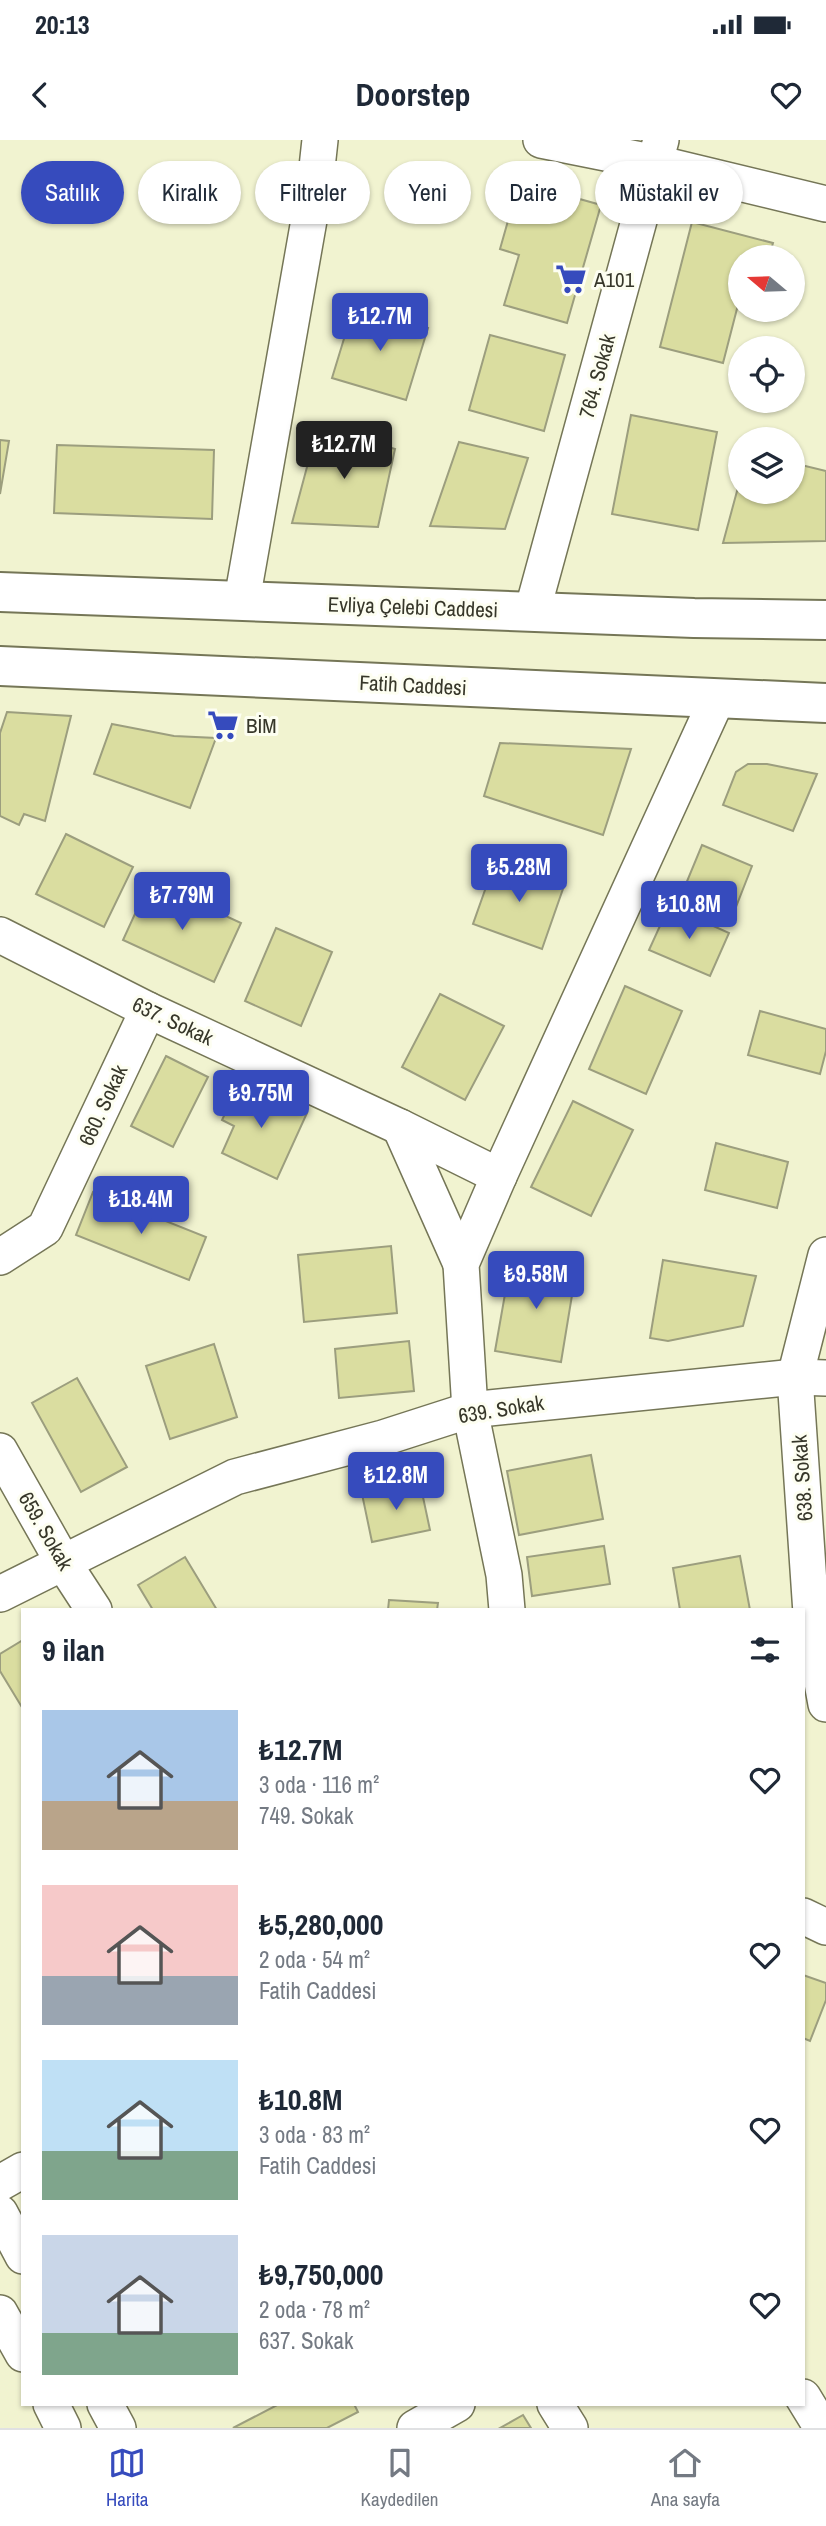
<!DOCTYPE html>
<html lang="tr">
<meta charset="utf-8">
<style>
body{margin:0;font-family:"Archivo Narrow",sans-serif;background:#f6f6f7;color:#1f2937;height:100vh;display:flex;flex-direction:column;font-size:26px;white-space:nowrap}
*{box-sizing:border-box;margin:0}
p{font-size:23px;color:#747a83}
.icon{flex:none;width:38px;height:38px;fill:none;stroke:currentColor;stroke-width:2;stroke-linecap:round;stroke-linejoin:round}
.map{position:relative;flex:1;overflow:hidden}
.sheet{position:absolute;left:21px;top:1468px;width:784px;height:798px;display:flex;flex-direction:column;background:#fff;border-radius:0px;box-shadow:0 2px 5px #0004}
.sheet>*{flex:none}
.banner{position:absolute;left:21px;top:21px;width:784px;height:63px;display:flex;gap:14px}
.needle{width:46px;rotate:289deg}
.fabs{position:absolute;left:728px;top:105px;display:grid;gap:14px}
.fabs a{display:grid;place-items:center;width:77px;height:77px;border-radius:50%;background:#fff;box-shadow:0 2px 5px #0004;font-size:35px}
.price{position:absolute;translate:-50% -60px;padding:0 16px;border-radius:7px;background:#364bbd;color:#fff;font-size:23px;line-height:46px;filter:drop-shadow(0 2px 4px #0008)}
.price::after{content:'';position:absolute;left:50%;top:42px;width:21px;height:16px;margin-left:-10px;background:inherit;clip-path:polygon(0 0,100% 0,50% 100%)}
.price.current{background:#222;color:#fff}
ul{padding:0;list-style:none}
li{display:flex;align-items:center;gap:21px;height:175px;padding:0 21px}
li span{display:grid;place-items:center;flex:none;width:196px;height:140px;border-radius:0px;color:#555}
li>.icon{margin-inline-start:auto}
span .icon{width:84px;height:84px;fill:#fffc;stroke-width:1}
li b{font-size:30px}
h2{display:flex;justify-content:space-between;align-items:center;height:84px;padding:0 21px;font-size:30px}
.pill{padding:0 24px;border-radius:32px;background:#fff;box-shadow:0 2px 5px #0004;font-size:24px;line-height:63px}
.pill.current{background:#364bbd;color:#fff}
.status{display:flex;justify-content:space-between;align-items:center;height:49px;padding:0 35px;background:#fff;direction:ltr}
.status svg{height:19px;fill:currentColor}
header{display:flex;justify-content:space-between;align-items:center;height:91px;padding:0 21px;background:#fff;font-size:32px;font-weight:700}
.dock{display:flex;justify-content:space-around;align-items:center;height:98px;border-top:2px solid #e0e1e3;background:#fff;font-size:19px;color:#747a83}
.dock a{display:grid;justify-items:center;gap:4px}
.dock .current{color:#364bbd}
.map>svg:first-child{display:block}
.building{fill:#dadda0;stroke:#9c9e7e;stroke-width:2}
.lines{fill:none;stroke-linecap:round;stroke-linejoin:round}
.minor-casing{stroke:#757657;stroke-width:38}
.major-casing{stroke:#757657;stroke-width:42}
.minor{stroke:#fff;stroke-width:35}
.major{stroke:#fff;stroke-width:38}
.labels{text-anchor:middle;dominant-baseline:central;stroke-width:6;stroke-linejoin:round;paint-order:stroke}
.poi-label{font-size:21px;fill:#37372a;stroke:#fdfef1;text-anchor:start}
.street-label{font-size:21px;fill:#37372a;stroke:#fdfef1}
</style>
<div class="status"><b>20:13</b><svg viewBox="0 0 49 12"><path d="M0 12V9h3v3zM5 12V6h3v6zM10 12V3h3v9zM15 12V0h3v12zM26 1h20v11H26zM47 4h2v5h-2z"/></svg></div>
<header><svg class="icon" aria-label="back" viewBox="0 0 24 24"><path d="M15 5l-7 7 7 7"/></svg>Doorstep<svg class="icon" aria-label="heart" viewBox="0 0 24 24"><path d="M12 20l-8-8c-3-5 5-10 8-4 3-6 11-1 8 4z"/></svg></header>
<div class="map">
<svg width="826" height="2288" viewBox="0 0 826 2288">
<rect width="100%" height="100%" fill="#f1f3d0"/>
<g class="building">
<polygon points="519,42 601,65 567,183 504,165 519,115 500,109"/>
<polygon points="692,82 773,103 769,117 740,117 740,157 723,223 660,207"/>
<polygon points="354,166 428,188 406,260 332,238"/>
<polygon points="490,195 565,215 544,291 469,270"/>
<polygon points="631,275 717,292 698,390 612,374"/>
<polygon points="318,286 395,309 378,387 292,383"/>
<polygon points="0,300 9,301 0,354"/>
<polygon points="459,302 528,318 505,389 430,386"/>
<polygon points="57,305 214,310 212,379 54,373"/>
<polygon points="793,323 826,331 826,401 723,403 740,340 740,352 793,352"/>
<polygon points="7,572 71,576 45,681 24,674 19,685 0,676 0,593"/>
<polygon points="112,584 174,596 216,598 190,668 94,634"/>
<polygon points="500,603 631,609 603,695 484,656"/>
<polygon points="748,624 767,624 817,634 793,691 723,665 736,632"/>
<polygon points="66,694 133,727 104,787 36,754"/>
<polygon points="702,705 752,726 734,772 683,751"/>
<polygon points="496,719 565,743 542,809 473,784"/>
<polygon points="150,741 241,783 214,842 123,800"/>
<polygon points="669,766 729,793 710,836 649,810"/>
<polygon points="276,788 332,812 301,886 245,861"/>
<polygon points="625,846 682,871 646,954 589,929"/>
<polygon points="440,854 504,886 465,960 402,927"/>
<polygon points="760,871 826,889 826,911 820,934 748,915"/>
<polygon points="166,916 208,937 173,1007 131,986"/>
<polygon points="240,942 307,973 277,1039 222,1013 234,986 222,980"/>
<polygon points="573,961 633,990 591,1076 531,1047"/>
<polygon points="716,1003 788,1022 777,1068 705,1050"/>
<polygon points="93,1052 206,1097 189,1140 76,1095"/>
<polygon points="391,1106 397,1173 304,1182 298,1115"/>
<polygon points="511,1120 576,1131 561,1222 495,1211"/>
<polygon points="663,1120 756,1136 743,1186 668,1201 650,1198"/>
<polygon points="409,1201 414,1251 339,1258 335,1209"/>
<polygon points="214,1204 237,1277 170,1299 146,1226"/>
<polygon points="77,1238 127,1327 81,1352 32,1263"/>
<polygon points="591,1315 603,1379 519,1395 507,1331"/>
<polygon points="420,1343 430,1390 372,1402 362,1354"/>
<polygon points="604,1406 610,1444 532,1456 527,1417"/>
<polygon points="740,1416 750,1470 680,1470 673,1428"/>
<polygon points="185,1417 217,1470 153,1470 138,1445"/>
<polygon points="389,1460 438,1463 437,1470 388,1470"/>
<polygon points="23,1500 23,1569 0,1531 0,1514"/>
<polygon points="803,1835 826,1843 826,1860 810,1901 803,1898"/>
<polygon points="279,2264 354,2264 358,2272 327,2288 233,2288"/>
<polygon points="523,2275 531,2288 500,2288"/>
</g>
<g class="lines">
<defs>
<g id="minor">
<polyline points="541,0 656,23 826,64"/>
<polyline points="242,460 315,46 320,0"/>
<polyline points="532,472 661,0"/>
<polyline points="0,795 148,870 400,987 499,1036"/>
<polyline points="400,987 461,1124"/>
<polyline points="826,1115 795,1237 812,1488 826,1564"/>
<polyline points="0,1117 45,1088 148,870"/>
<polyline points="0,1311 64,1424 94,1470"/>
<polyline points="0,1454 235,1337 383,1298 470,1270 795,1237 826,1238"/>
<polyline points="507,1470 504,1435 470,1270 461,1124 499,1036 717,559"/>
<polyline points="803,1776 826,1787"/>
<polyline points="0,2043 23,2030"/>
<polyline points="0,2073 23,2116"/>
<polyline points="0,2173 23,2214"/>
<polyline points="803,2257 822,2288"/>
<polyline points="51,2264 63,2288"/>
<polyline points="105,2264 118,2288"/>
<polyline points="555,2264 570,2288"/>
<polyline points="415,2288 457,2264"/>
</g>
<g id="major">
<polyline points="0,452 694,478 826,480"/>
<polyline points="0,526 826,563"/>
</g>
</defs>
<use href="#minor" class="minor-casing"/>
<use href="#major" class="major-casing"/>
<use href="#minor" class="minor"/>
<use href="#major" class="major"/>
</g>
<defs>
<symbol id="supermarket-bare" viewBox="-9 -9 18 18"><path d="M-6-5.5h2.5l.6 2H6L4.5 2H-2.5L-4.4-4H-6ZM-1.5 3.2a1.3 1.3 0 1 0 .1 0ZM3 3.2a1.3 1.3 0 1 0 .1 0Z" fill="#364bbd" stroke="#fdfef1" stroke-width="2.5" paint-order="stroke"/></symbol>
</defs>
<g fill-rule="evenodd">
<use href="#supermarket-bare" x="549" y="117" width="44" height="44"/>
<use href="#supermarket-bare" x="201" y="563" width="44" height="44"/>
</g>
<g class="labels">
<g class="poi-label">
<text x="594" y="139">A101</text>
<text x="246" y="585">BİM</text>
</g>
<g class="street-label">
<text transform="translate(597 236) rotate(-75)">764. Sokak</text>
<text transform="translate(413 467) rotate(2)">Evliya Çelebi Caddesi</text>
<text transform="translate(413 545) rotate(3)">Fatih Caddesi</text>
<text transform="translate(173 881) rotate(25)">637. Sokak</text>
<text transform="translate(103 965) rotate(-65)">660. Sokak</text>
<text transform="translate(501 1269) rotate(-9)">639. Sokak</text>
<text transform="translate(802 1338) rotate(-94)">638. Sokak</text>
<text transform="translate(46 1391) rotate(60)">659. Sokak</text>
</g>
</g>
</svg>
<div class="fabs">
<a><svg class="needle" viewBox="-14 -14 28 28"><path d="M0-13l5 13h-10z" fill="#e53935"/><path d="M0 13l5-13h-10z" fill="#747a83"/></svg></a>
<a><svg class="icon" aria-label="locate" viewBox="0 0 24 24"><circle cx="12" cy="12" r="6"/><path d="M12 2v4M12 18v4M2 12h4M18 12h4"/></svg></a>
<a><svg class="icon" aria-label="layers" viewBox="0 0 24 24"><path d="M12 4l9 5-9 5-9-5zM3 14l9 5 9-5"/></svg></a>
</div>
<b class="price" style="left:380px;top:213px">₺12.7M</b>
<b class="price current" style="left:344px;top:341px">₺12.7M</b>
<b class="price" style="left:519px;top:764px">₺5.28M</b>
<b class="price" style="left:182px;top:792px">₺7.79M</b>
<b class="price" style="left:689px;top:801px">₺10.8M</b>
<b class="price" style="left:261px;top:990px">₺9.75M</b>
<b class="price" style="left:141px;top:1096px">₺18.4M</b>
<b class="price" style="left:536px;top:1171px">₺9.58M</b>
<b class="price" style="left:396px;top:1372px">₺12.8M</b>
<div class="banner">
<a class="pill current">Satılık</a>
<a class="pill">Kiralık</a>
<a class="pill">Filtreler</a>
<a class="pill">Yeni</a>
<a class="pill">Daire</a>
<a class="pill">Müstakil ev</a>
</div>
<section class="sheet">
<h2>9 ilan<svg class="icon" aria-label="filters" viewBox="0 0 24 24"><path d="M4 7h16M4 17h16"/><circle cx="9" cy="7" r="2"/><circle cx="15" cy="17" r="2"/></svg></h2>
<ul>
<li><span style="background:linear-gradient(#a9c7e8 65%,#b9a48a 0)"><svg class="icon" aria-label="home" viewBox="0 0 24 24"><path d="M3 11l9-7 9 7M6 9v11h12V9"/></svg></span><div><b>₺12.7M</b><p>3 oda · 116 m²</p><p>749. Sokak</p></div><svg class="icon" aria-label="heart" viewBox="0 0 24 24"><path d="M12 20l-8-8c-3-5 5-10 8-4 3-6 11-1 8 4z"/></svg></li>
<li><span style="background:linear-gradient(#f6c9c9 65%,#9aa5b1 0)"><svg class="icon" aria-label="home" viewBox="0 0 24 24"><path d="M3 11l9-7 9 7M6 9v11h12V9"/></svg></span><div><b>₺5,280,000</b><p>2 oda · 54 m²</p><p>Fatih Caddesi</p></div><svg class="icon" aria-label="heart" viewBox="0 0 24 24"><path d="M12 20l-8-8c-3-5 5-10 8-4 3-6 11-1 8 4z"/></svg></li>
<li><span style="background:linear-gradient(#bfe0f5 65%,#7fa58c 0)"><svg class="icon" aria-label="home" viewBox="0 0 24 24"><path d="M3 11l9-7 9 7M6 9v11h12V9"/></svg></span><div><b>₺10.8M</b><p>3 oda · 83 m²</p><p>Fatih Caddesi</p></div><svg class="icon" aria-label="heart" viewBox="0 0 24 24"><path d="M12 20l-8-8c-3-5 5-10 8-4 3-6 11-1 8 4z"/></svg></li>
<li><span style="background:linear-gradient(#c9d6e8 70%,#7fa58c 0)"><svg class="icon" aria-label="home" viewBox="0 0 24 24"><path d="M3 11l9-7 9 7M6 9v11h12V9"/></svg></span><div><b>₺9,750,000</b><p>2 oda · 78 m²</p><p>637. Sokak</p></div><svg class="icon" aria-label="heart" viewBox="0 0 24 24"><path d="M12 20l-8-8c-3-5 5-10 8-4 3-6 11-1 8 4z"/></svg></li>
</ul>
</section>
</div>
<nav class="dock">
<a class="current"><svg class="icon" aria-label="map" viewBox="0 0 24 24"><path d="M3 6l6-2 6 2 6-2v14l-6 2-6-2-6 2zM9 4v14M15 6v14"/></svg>Harita</a>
<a><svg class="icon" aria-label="saved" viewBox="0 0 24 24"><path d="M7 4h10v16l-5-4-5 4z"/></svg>Kaydedilen</a>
<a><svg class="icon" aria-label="home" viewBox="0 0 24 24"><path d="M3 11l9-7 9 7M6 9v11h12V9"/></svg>Ana sayfa</a>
</nav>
